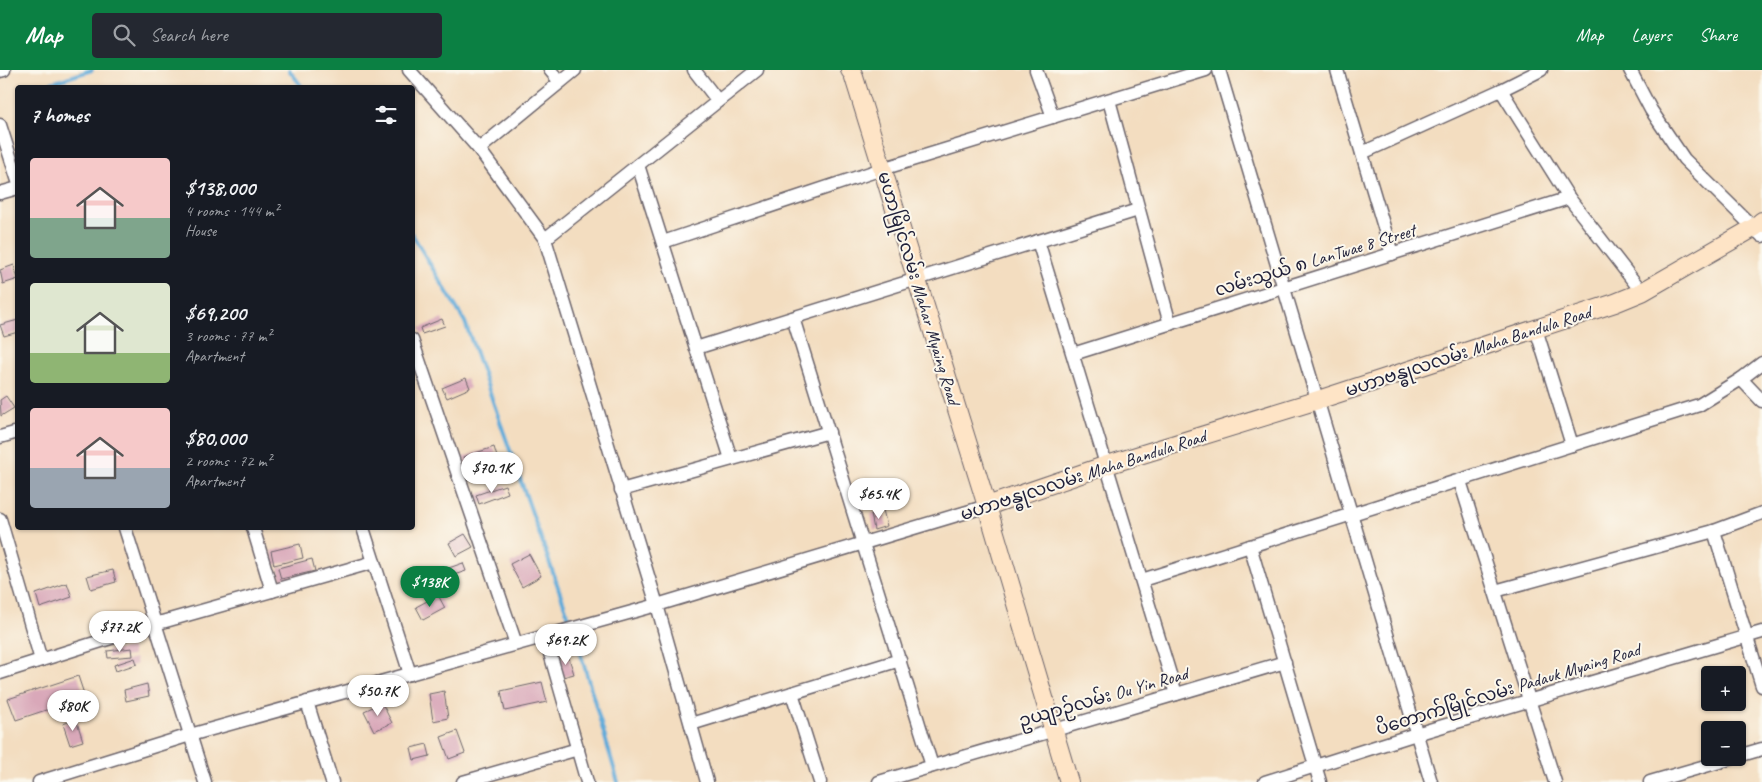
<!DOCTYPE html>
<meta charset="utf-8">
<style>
body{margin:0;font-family:Caveat,"Noto Sans Myanmar",sans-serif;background:#242831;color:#f1f3f6;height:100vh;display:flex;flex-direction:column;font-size:19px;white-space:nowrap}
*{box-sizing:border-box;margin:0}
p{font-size:16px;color:#9ea1a6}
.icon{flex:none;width:28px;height:28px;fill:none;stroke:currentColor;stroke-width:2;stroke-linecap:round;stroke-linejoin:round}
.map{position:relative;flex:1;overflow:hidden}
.drawer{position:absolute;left:15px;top:15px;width:400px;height:445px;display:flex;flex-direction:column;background:#171b24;border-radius:5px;box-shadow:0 1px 4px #0004}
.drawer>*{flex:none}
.fabs{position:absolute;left:1701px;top:596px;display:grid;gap:10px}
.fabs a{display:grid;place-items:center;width:45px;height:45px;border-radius:5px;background:#171b24;box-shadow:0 1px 4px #0004;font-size:25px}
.price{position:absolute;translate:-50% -42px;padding:0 11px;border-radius:18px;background:#fff;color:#222;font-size:16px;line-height:32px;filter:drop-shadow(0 1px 2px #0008)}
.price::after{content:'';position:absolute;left:50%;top:30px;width:15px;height:11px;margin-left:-8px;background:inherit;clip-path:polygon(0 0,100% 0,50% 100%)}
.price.active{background:#0b8043;color:#fff}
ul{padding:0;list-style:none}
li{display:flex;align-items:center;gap:15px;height:125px;padding:0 15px}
li span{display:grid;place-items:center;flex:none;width:140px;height:100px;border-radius:5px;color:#555}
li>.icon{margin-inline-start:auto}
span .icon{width:60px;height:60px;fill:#fffc;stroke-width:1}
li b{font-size:21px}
h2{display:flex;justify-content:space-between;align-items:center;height:60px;padding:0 15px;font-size:21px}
header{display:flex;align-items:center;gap:30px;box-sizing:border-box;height:70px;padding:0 25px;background:#0b8043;color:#fff}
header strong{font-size:24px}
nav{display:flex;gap:28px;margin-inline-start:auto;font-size:18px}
.search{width:350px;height:45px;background:#242831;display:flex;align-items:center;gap:12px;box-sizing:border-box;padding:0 18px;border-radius:5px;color:#9ea1a6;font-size:19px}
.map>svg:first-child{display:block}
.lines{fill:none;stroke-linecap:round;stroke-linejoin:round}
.stream{stroke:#62abd9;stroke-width:4}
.building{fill:#d9a8b9}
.street-casing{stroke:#6b636a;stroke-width:15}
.secondary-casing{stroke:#6b636a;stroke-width:20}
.street{stroke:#fff;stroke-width:12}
.secondary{stroke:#fee4c6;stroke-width:18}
.labels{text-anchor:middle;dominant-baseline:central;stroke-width:4;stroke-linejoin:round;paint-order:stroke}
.street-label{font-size:18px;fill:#22223b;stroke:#fbf7ec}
</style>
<header>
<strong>Map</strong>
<div class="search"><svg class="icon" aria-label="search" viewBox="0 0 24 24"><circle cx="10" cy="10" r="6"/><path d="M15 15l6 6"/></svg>Search here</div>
<nav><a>Map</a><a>Layers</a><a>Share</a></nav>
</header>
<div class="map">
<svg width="1762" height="712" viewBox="0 0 1762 712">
<rect width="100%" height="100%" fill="#fbf7ec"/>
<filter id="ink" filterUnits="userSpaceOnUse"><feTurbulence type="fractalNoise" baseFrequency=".02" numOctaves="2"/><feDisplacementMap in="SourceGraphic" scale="10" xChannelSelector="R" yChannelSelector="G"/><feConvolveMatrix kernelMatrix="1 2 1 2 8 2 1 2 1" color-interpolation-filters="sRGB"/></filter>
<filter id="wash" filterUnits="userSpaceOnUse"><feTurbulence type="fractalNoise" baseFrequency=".0096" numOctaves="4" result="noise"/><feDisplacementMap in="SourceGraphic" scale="20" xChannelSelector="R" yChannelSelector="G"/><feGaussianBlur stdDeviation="1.12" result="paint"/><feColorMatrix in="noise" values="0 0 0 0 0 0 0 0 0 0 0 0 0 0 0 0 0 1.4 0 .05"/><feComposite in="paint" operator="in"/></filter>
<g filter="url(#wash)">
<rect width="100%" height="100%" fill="#f3ddc0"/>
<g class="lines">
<g class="stream">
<polyline points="289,0 303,18"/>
<polyline points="36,18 92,0"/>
<polyline points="412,164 465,252 577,571 618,712"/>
</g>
</g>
<g id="blocks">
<g class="building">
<polygon points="14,195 18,209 3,214 0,200"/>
<polygon points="442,249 445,256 422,264 420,258"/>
<polygon points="18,250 18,262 4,266 0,255"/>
<polygon points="466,308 470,318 447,328 442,318"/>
<polygon points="6,326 14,338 1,346 0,330"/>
<polygon points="494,377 497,387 467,398 463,387"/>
<polygon points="505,415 508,423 479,434 476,425"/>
<polygon points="883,440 887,456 874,460 871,444"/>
<polygon points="465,464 473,477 456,486 449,473"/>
<polygon points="300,474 303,488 274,495 271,481"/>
<polygon points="529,484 541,506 522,517 510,494"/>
<polygon points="312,489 315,501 281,509 278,498"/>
<polygon points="463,493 466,501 448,507 446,499"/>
<polygon points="113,500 116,512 91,519 87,506"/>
<polygon points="67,513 72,527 40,538 36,524"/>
<polygon points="438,525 445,538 423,550 416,537"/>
<polygon points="132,578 133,586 108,588 107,581"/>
<polygon points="568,585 574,604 563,607 557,589"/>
<polygon points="135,588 137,594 116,601 114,595"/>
<polygon points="78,606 85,627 16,650 8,629"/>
<polygon points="542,612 547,632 505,641 501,621"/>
<polygon points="147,614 149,626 126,631 124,620"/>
<polygon points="444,621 448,648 433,651 429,624"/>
<polygon points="382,633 392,653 374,661 364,641"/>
<polygon points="76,649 83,671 70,675 63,654"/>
<polygon points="457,661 465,683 449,689 441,667"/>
<polygon points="427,674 430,686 414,690 411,678"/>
</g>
</g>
</g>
<g filter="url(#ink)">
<use href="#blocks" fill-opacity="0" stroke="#6b636a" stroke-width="1"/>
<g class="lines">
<defs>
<g id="street">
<polyline points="409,0 479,79 545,169 657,535 707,712"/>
<polyline points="550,0 560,12"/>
<polyline points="694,0 718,31"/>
<polyline points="1036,0 1053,47"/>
<polyline points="1219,0 1431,712"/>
<polyline points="1337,0 1392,184"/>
<polyline points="1630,0 1651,40 1684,89 1762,166"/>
<polyline points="0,1 4,0"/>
<polyline points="1501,20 1569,128 1642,222"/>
<polyline points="1109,30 1170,254"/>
<polyline points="0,55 18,111"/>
<polyline points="479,79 575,0"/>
<polyline points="1362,83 1501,20 1541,0"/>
<polyline points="638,95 731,389"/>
<polyline points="0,123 18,118"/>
<polyline points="545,169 757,0"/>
<polyline points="1038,171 1176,624"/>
<polyline points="663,172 882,99 1206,0"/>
<polyline points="793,248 932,696"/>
<polyline points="1536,259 1572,375"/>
<polyline points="412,270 516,574"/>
<polyline points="696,278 1138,140"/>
<polyline points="1073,284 1569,128"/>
<polyline points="1741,309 1762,331"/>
<polyline points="0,367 18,362"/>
<polyline points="1460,411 1555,712"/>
<polyline points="621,420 829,362"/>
<polyline points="0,449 41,590"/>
<polyline points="125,458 205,712"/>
<polyline points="253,458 272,521"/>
<polyline points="363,458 410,604"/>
<polyline points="1714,461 1762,616"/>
<polyline points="1250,476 1320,712"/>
<polyline points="1142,510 1699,335 1741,309 1762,293"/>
<polyline points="1495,521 1714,461 1762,443"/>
<polyline points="545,566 587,712"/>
<polyline points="0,603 155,554 374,492"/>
<polyline points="792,623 820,712"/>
<polyline points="307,632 332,712"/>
<polyline points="691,654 900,590"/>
<polyline points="1738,686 1762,679"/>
<polyline points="39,712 190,665 657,535 987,436"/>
<polyline points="463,712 578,679"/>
<polyline points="879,712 1285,592"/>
<polyline points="1265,712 1416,664 1762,562"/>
<polyline points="1650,712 1733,688"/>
</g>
<g id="secondary">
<polyline points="850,0 853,4 987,436 1069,712"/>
<polyline points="987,436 1107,395 1318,330 1615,233 1642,222 1755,157 1762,151"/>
</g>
</defs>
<use href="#street" class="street-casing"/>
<use href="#secondary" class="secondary-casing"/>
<use href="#street" class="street"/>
<use href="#secondary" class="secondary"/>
</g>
</g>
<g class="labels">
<g class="street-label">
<text transform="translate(1315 190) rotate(-17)">လမ်းသွယ် ၈ LanTwae 8 Street</text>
<text transform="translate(919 218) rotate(73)">မဟာမြိုင်လမ်း Mahar Myaing Road</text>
<text transform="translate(1468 281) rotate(-18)">မဟာဗန္ဓုလလမ်း Maha Bandula Road</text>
<text transform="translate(1083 405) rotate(-18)">မဟာဗန္ဓုလလမ်း Maha Bandula Road</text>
<text transform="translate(1508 619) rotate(-17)">ပိတောက်မြိုင်လမ်း Padauk Myaing Road</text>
<text transform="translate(1103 627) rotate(-16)">ဥယျာဉ်လမ်း Ou Yin Road</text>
</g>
</g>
</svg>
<div class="fabs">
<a>+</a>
<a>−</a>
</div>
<b class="price" style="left:492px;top:424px">$70.1K</b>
<b class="price" style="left:879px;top:450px">$65.4K</b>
<b class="price active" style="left:430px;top:538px">$138K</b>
<b class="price" style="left:120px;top:583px">$77.2K</b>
<b class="price" style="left:566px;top:596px">$69.2K</b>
<b class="price" style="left:378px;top:647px">$50.7K</b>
<b class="price" style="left:73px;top:662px">$80K</b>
<section class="drawer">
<h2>7 homes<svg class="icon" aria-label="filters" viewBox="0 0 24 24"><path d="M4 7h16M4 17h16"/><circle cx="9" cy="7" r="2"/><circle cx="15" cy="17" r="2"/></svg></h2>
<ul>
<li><span style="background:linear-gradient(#f6c9c9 60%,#7fa58c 0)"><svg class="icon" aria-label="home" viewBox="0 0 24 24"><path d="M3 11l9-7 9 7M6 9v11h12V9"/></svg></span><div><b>$138,000</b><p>4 rooms · 144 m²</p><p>House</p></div></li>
<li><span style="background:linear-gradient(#dfe7d0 70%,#8fb573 0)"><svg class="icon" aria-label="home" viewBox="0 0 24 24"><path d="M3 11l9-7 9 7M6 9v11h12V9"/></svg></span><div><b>$69,200</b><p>3 rooms · 77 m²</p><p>Apartment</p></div></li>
<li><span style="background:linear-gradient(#f6c9c9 60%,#9aa5b1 0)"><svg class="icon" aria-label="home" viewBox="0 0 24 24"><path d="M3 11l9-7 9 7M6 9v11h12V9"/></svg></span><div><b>$80,000</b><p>2 rooms · 72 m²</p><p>Apartment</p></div></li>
</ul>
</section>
</div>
